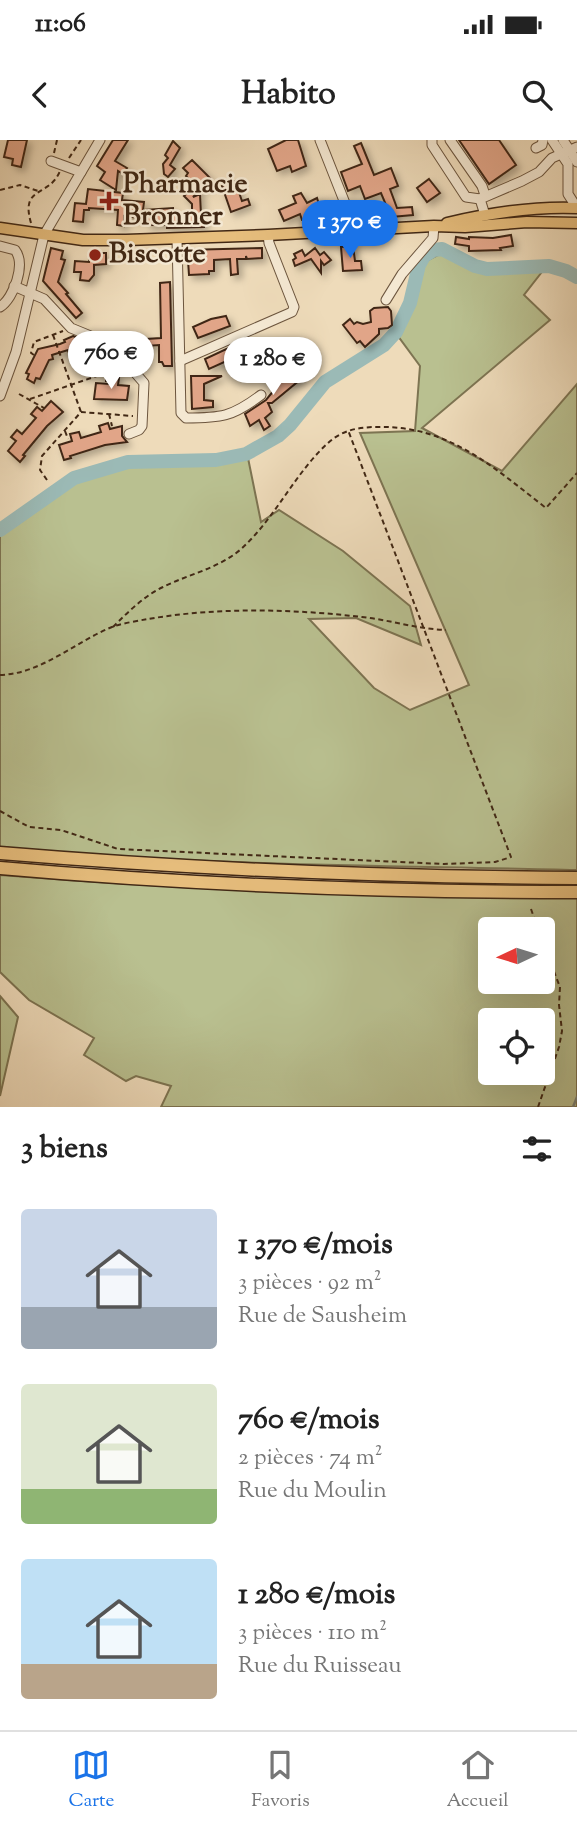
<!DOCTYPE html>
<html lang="fr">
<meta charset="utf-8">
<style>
body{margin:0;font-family:"Sorts Mill Goudy",serif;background:#f6f6f6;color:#222;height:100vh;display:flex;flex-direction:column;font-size:26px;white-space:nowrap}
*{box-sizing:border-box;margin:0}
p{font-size:23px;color:#767676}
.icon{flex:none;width:38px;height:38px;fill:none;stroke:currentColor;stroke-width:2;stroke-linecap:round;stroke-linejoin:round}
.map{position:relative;height:967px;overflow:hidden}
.side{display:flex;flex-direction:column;background:#fff;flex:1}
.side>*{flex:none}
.needle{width:46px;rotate:266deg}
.buttons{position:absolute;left:478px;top:777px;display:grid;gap:14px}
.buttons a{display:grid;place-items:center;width:77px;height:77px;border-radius:7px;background:#fff;box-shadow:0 7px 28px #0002;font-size:35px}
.price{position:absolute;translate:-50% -60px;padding:0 16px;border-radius:24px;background:#fff;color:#222;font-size:23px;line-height:46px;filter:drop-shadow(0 2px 4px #0008)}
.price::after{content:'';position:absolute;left:50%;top:42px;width:21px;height:16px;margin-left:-10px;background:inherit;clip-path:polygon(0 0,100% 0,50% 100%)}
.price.active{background:#1a73e8;color:#fff}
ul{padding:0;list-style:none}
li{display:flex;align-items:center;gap:21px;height:175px;padding:0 21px}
li span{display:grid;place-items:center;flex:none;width:196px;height:140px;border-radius:7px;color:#555}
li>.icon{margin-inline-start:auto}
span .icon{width:84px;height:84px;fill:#fffc;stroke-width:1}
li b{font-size:30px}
h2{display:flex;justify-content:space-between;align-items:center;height:84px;padding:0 21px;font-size:30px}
.status{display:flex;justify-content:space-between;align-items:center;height:49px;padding:0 35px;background:#fff;direction:ltr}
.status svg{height:19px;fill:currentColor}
header{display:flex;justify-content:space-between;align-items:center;height:91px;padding:0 21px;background:#fff;font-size:32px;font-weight:700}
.dock{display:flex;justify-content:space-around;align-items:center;height:98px;border-top:2px solid #e0e0e0;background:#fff;font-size:19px;color:#767676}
.dock a{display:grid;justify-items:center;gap:4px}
.dock .active{color:#1a73e8}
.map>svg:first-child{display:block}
.green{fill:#b9c090;stroke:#7d7452;stroke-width:2;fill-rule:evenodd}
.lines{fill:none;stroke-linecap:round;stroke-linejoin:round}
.stream{stroke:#778076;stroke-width:2.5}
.river{stroke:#9bbab6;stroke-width:14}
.building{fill:#e1a588;stroke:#412815;stroke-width:2;filter:url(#shadow)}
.minor-casing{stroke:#6c553e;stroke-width:11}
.major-casing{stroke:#412815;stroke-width:13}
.highway-casing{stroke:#412815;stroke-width:15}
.path{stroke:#412815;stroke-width:2;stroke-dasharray:5 3.5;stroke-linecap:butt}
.minor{stroke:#f4e8d2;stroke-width:9}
.major{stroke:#e7be7d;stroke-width:10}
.highway{stroke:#e7be7d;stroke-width:12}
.poi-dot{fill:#8f2418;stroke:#f4e8d2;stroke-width:2.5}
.labels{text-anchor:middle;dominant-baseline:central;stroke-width:5;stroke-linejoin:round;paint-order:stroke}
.poi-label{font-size:28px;font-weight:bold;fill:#412815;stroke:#f4e8d2;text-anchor:start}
</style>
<div class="status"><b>11:06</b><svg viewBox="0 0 49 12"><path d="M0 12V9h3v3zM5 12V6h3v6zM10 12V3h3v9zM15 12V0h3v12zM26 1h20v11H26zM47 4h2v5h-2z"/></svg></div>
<header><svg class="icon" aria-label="back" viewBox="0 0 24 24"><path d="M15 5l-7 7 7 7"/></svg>Habito<svg class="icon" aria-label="search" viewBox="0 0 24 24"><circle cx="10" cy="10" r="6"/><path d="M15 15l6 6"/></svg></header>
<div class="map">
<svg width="577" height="967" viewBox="0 0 577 967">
<defs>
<filter id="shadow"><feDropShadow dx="4" dy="4" stdDeviation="3.5" flood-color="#0004"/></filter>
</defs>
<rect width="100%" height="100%" fill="#eedbba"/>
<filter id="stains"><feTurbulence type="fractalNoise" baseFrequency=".00286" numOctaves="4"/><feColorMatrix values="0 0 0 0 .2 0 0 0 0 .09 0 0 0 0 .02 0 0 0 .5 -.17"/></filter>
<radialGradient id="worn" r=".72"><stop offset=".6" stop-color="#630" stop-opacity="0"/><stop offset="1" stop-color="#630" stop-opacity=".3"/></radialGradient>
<g class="green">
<path d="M442,113L486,133L545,128L524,155L550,180L422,288L502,331L577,244V730C385,725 192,726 0,707V394L18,384L76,341L129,326L214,324L248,318L261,382L279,370L343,411L410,466L421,505L356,478L309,479L374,548L410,570L469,545L360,293L415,291L420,226L398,196L412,164L426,121Z"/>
<path d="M0,735C192,750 384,758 577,758V967H161L171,946L136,936L126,941L84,915L94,898L29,860L0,832ZM490,789H542V842H490ZM490,880H542V933H490Z"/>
<polygon points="0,856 18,877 0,956"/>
</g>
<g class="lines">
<polyline class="stream" points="573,967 577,957"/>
<polyline class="river" points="0,390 74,338 128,322 216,320 246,314 278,296 290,285 325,242 384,205 396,192 410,163 419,125 424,116 434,110 442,109 475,126 487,129 549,126 566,131 577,137"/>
</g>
<g class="building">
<polygon points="8,0 27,0 21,27 12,25 13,19 4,17"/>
<polygon points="113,0 128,0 115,21 127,28 123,34 118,31 116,50 100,40 105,32 97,26"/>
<polygon points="286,0 298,0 306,26 292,32 290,26 277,31 268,9"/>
<polygon points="459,0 499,0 516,25 489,44"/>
<polygon points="173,1 180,8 170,25 175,29 168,37 164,34 163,24 168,18 165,15"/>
<polygon points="361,3 374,35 391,28 398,46 390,49 397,68 412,67 413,75 391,77 381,53 365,59 360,46 348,51 341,32 362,24 354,6"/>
<polygon points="192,20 211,39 193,57 200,54 201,75 204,75 204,87 167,88 167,85 148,85 147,79 124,76 124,86 117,85 118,70 89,68 89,70 84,70 83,82 73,81 75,63 86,64 88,49 123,53 122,60 144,62 143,70 173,68 173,75 192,74 192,64 184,56 195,46 186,36 188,33 183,28"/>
<polygon points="429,39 440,53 427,62 417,48"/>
<polygon points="235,41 242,61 248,59 250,65 231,72 222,46"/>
<polygon points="301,53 307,63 317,58 321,71 339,71 339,81 330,82 330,79 302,80 300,74 284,81 279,70 296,63 293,56"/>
<polygon points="511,95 513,106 500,108 501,110 469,111 469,106 455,104 456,97 469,99 469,97 493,98"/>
<polygon points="353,106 355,121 361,121 362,130 343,131 341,107"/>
<polygon points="51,108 63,111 61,119 65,120 58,142 68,153 66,154 82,173 76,178 43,141"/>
<polygon points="262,108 262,118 247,119 246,116 246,119 237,119 238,134 231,135 230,119 214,120 214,131 209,131 209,134 189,135 188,120 185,121 184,110"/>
<polygon points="315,108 320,115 324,112 331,120 324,125 321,121 321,133 311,119 295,126 293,120 296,118 294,114 302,110 305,116"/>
<polygon points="90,113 106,113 106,124 94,125 94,135 89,141 80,140 81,132 74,132 75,121 89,122"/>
<polygon points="170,142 172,226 164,226 162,222 159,222 159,205 146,206 146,199 161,198 160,143"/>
<polygon points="388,167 391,171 392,185 388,188 379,189 379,194 365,207 360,201 357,203 343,185 350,179 354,184 357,182 363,184 371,182 370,171 374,168"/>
<polygon points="226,176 230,186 198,198 193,187 211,179"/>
<polygon points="73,196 99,207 97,211 102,213 98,220 94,218 92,221 73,211 69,213 68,210 52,215 53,219 49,220 40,239 36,238 34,243 27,239 29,234 26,233 38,209 60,204 65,202 64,200"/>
<polygon points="237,204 241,211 256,204 265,224 252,228 247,217 235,222 233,218 209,229 205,219"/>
<polygon points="291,225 301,239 272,263 268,263 272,272 265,278 270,286 264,290 259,280 250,286 245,274 266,260 275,249 270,243"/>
<polygon points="191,236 222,236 204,244 204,260 213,261 213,267 192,269"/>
<polygon points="110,237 119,238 118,245 129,246 127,260 94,259 96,243 109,244"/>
<polygon points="51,261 63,272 47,286 23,315 25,316 20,322 8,311 16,301 11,297 17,290 22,294 36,278 31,274 37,267 42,271"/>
<polygon points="108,283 110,289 122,286 122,296 127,302 105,305 70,316 71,318 64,320 59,305 72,301 70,294 79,292 81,298 101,292 99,286"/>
</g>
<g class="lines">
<defs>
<g id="minor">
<polyline points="320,0 356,91"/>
<polyline points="432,0 432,5 466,57 480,59"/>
<polyline points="450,0 482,46 485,55"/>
<polyline points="552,0 568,24 568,54 577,68"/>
<polyline points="563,0 577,22"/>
<polyline points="536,8 542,5 543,0"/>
<polyline points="51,21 81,32"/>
<polyline points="485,75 480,59 522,41 539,32 552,18 577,7"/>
<path d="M177,99L181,273L186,278C221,278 232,277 261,255"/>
<path d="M0,106L15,110C26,124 14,158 0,167"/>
<polyline points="14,146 44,159 71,188 110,204 144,243 142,286 139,290 129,294"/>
<polyline points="386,160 402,134 433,98 434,86"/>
<polyline points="180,221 292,172 294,167 269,103 268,95"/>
<polyline points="0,256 16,212 44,95 100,0"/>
</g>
<g id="major">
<path d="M447,83C490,73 533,66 577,68"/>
<polyline points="0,88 83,100 126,100 268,95 434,86 465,87 527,82 577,83"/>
</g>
<g id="highway">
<path d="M0,713C192,729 384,737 577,738"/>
<path d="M0,728C192,745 384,752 577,752"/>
</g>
</defs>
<use href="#minor" class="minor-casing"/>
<use href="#major" class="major-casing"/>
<use href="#highway" class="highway-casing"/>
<g class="path">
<polyline points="54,13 57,0"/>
<polyline points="69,18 81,0"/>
<polyline points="0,50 20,45 38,51"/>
<path d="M31,83C20,45 49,58 60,31"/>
<polyline points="53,195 81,272"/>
<polyline points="34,215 31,213 34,202 63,191"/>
<polyline points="106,242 106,233"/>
<polyline points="19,254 44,268"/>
<polyline points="30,259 120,228"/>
<polyline points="109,274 112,286"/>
<polyline points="65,291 68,299"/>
<polyline points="47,340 40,330 42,316 81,272 133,276"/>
<path d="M113,487C128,472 144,456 163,447C189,434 217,429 240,410C275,379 294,334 328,303C342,290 359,287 377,287C448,285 493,327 546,368L577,333"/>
<path d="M0,535C41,534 75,502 112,487C123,483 137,481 148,479C218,467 292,469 362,477C390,480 417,489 446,490"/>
<polyline points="0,671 29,687 61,690 118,709 444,724 495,722 511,717 348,290"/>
<polyline points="531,769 538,789"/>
<polyline points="538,967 559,907 562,891 559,865 560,847 542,801"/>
</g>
<use href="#minor" class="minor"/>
<use href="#major" class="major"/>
<use href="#highway" class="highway"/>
</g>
<g class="poi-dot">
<path d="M105.5 50.5h7v7h7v7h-7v7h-7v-7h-7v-7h7z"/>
<circle cx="95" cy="115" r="7"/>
</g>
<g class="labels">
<g class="poi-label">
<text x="123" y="45">Pharmacie<tspan x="123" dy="32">Bronner</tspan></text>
<text x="109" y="115">Biscotte</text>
</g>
</g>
<rect width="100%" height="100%" filter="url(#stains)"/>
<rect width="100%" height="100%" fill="url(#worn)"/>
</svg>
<div class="buttons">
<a><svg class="needle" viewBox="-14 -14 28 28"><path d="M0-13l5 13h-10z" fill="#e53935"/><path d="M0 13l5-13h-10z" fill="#767676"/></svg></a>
<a><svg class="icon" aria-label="locate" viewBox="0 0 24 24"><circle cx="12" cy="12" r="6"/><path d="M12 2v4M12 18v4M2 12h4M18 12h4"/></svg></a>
</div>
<b class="price active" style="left:350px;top:120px">1 370 €</b>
<b class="price" style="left:111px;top:251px">760 €</b>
<b class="price" style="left:273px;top:257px">1 280 €</b>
</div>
<section class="side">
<h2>3 biens<svg class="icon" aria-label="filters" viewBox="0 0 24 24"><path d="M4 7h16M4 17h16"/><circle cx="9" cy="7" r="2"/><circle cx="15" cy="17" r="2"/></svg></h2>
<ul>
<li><span style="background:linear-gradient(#c9d6e8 70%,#9aa5b1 0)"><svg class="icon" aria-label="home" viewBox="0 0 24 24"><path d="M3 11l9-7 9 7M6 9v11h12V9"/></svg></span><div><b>1 370 €/mois</b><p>3 pièces · 92 m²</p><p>Rue de Sausheim</p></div></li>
<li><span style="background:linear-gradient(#dfe7d0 75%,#8fb573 0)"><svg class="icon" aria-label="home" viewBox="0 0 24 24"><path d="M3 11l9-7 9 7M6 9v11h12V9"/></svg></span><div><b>760 €/mois</b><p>2 pièces · 74 m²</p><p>Rue du Moulin</p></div></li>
<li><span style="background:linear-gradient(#bfe0f5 75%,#b9a48a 0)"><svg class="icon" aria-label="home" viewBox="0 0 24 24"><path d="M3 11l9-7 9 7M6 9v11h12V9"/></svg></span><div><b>1 280 €/mois</b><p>3 pièces · 110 m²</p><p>Rue du Ruisseau</p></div></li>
</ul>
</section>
<nav class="dock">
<a class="active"><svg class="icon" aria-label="map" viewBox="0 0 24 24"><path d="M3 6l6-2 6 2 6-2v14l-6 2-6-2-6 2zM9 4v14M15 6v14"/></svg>Carte</a>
<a><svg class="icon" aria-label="saved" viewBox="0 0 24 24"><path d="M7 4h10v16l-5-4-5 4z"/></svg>Favoris</a>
<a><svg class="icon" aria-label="home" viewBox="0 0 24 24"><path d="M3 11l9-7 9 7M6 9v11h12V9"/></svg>Accueil</a>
</nav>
